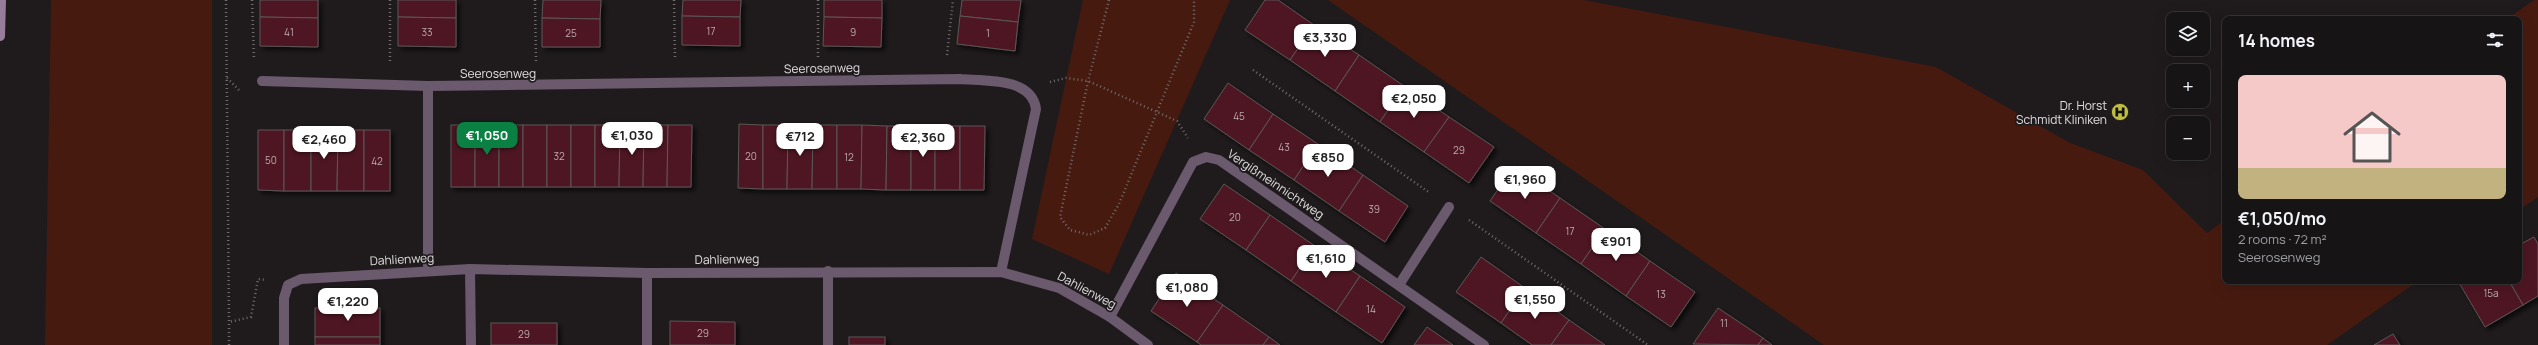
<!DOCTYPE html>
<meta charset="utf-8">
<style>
body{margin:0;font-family:Manrope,sans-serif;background:#242123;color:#f1f3f6;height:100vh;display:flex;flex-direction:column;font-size:15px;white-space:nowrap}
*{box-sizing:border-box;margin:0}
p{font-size:13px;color:#9e9ea1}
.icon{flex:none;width:22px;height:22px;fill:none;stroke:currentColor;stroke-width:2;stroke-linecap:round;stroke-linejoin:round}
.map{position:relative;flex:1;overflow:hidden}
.side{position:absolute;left:2222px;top:16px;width:300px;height:268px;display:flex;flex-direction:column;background:#171416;border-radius:8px;box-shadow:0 4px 16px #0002,0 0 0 1px #363335}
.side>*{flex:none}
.fabs{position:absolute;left:2166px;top:12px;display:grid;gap:8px}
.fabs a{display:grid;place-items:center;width:44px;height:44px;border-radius:8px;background:#171416;box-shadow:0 4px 16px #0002,0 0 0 1px #363335;font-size:20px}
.price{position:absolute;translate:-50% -34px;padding:0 9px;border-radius:8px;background:#fff;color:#222;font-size:13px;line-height:26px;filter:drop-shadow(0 1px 2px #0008)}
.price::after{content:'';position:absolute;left:50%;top:24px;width:12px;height:9px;margin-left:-6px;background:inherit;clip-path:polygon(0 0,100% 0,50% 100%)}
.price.selected{background:#0b8043;color:#fff}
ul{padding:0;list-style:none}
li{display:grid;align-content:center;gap:8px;height:212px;padding:0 16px}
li+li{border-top:1px solid #363335}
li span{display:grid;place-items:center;height:124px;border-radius:8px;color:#555}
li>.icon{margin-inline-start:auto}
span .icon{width:72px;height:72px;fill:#fffc;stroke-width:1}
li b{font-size:17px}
h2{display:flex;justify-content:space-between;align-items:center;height:48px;padding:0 16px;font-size:17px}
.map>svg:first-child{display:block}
.green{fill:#471a0f}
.building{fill:#4e1623;stroke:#5c5656;filter:url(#shadow)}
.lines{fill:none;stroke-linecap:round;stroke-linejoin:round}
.path{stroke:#706c6e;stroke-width:2.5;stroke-dasharray:1 3;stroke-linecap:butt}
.lane{stroke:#6b596d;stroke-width:10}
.street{stroke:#6b596d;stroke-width:10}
.secondary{stroke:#987c9c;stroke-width:10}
.labels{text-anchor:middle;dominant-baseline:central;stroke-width:3.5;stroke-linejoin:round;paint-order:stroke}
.number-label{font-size:10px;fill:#bcabaf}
.street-label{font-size:12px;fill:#e0ddde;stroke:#1f1b1d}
.poi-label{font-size:12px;fill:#e0ddde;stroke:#1f1b1d;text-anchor:end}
</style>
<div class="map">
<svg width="2538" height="345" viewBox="0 0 2538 345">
<defs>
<filter id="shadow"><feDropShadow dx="3.5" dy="3.5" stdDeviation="2" flood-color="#0009"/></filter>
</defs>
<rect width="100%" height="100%" fill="#1f1b1d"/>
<g class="green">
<polygon points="51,0 212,0 212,345 45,345"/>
<polygon points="1083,0 1230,0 1109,274 1032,239"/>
<polygon points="1328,0 1584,0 1936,67 2070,143 2143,170 2207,233 2225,220 2225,281 2418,281 2327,345 1824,345"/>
<polygon points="2534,0 2538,0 2538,197 2519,210 2519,19 2507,19"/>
</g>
<g class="building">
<polygon points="260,0 318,0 318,18 260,17"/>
<polygon points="398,0 456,0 456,18 398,17"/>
<polygon points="543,0 601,0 600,19 542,18"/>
<polygon points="683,0 741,0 740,17 682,16"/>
<polygon points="824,0 882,0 882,18 824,17"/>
<polygon points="962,0 1021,0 1018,22 960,16"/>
<polygon points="1265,0 1278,0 1314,25 1290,60 1245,30"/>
<polygon points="682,16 740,17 740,46 682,45"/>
<polygon points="960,16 1018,22 1015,51 957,44"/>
<polygon points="260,17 318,18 318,47 260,46"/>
<polygon points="398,17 456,18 456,47 398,46"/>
<polygon points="824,17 882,18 881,47 823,46"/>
<polygon points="542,18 600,19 600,47 542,47"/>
<polygon points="1314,25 1359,55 1335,91 1290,60"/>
<polygon points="1359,55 1404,86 1380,122 1335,91"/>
<polygon points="1228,83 1273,114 1249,150 1204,119"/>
<polygon points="1404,86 1449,117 1424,152 1380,122"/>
<polygon points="1273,114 1318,144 1294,180 1249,150"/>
<polygon points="1449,117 1494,147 1469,183 1424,152"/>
<polygon points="739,124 763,125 763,189 738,188"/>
<rect x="451" y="125" width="24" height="62"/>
<rect x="475" y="125" width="24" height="62"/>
<rect x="499" y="125" width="24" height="62"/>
<rect x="523" y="125" width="24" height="62"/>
<rect x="547" y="125" width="24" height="62"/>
<rect x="571" y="125" width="24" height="62"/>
<polygon points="595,125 620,125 619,187 595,187"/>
<polygon points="620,125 644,125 643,187 619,187"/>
<polygon points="644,125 668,125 667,187 643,187"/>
<polygon points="668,125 692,125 691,187 667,187"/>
<polygon points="763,125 788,125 787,189 763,189"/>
<polygon points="788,125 813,125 812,189 787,189"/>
<polygon points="813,125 837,125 837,189 812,189"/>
<polygon points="837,125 862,125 861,189 837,189"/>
<polygon points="862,125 887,126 886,190 861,189"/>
<polygon points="887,126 911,126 911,190 886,190"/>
<rect x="911" y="126" width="24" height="64"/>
<rect x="935" y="126" width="25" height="64"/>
<polygon points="960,126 985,126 984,190 960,190"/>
<polygon points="258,130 284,130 284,191 258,190"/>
<rect x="284" y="130" width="27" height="61"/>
<polygon points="311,130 338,130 337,191 311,191"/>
<polygon points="338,130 364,130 364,191 337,191"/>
<rect x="364" y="130" width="26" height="61"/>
<polygon points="1318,144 1363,175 1339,211 1294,180"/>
<polygon points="1514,166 1560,198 1536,233 1490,201"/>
<polygon points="1363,175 1408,206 1385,242 1339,211"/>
<polygon points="1224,184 1270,215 1246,250 1200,219"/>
<polygon points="1560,198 1605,229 1581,264 1536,233"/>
<polygon points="1270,215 1315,246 1291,281 1246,250"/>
<polygon points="1605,229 1650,261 1626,296 1581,264"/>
<polygon points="2534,237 2538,244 2538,296 2523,305 2509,281 2519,281 2519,245"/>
<polygon points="1315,246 1360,276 1336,312 1291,281"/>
<polygon points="1481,257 1525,288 1501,323 1456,292"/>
<polygon points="1650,261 1695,292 1671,327 1626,296"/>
<polygon points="1176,273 1223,305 1197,342 1151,311"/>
<polygon points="1360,276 1405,307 1382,343 1336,312"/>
<polygon points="2458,281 2509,281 2523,305 2485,327"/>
<polygon points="1525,288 1569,320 1551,345 1532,345 1501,323"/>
<polygon points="1223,305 1269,337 1263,345 1201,345 1197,342"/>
<rect x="315" y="308" width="65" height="29"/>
<polygon points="1718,308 1763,338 1758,345 1693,344"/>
<polygon points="1569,320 1605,345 1551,345"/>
<polygon points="670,321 735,322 735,345 670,345"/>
<rect x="491" y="323" width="66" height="22"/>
<polygon points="1427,327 1453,345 1414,345"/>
<polygon points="2393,334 2400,345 2374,345"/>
<rect x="315" y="337" width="65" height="8"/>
<rect x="849" y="337" width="36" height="8"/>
<polygon points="1269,337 1280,345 1263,345"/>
<polygon points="1763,338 1772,345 1758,345"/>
</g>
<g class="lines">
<g class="path">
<polyline points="226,0 229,322 251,317 258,279 266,280"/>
<polyline points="252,0 254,59"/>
<polyline points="390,0 390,62"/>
<polyline points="535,0 536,61"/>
<polyline points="674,0 675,60"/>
<polyline points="818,0 818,58"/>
<polyline points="1109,0 1088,81 1060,217 1070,230 1089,235 1105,228 1119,204 1194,22 1194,0"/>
<polyline points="947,55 953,0"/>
<polyline points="1253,70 1430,193"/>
<polyline points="227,78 239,90"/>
<polyline points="1050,82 1066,78 1088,81 1177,121 1188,138"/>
<polyline points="1469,220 1648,345"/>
<polyline points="229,345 229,322"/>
</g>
<polyline class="lane" points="1399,285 1449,207"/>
<g class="street">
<polyline points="262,81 428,86"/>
<polyline points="470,269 471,345"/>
<path d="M428,270V86L960,79C984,81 1032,77 1036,109L1001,272"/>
<polyline points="828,271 828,345"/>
<polyline points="1110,317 1193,162 1206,157 1219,160 1484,345"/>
<polyline points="284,345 284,298 288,285 301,279 470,269 647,273 1001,272 1059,288 1110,317 1148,345"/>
<polyline points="647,345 647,273"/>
</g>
<polyline class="secondary" points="0,36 1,0"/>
</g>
<defs>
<symbol id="hospital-disc" viewBox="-11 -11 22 22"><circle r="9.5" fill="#bfbe41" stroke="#1f1b1d"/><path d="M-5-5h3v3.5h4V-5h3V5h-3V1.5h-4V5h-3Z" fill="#111"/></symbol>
</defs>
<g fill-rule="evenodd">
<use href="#hospital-disc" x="2110" y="102" width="20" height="20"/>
</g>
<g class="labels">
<g class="number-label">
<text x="711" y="31">17</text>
<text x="289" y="32">41</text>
<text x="427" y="32">33</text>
<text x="853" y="32">9</text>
<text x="571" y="33">25</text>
<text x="988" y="33">1</text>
<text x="1239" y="116">45</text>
<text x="1284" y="147">43</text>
<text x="1459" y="150">29</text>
<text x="559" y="156">32</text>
<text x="751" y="156">20</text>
<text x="849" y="157">12</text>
<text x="271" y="160">50</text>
<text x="377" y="161">42</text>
<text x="1374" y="209">39</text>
<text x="1235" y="217">20</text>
<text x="1570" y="231">17</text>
<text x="2491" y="293">15a</text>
<text x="1661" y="294">13</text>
<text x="1371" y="309">14</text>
<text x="1724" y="323">11</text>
<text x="703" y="333">29</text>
<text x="524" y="334">29</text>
</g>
<g class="street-label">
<text transform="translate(822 68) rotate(-1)">Seerosenweg</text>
<text x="498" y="73">Seerosenweg</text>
<text transform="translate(1276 184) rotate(34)">Vergißmeinnichtweg</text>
<text transform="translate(402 259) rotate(-3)">Dahlienweg</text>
<text transform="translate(727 259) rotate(-1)">Dahlienweg</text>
<text transform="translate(1087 290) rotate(28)">Dahlienweg</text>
</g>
<g class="poi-label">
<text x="2107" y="105">Dr. Horst<tspan x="2107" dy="14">Schmidt Kliniken</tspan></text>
</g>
</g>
</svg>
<div class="fabs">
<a><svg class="icon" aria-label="layers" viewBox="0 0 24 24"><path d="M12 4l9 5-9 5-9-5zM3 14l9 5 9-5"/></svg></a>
<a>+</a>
<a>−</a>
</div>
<b class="price" style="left:1325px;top:58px">€3,330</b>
<b class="price" style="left:1414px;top:119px">€2,050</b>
<b class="price selected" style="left:487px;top:156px">€1,050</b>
<b class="price" style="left:632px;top:156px">€1,030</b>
<b class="price" style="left:800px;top:157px">€712</b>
<b class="price" style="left:923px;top:158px">€2,360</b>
<b class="price" style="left:324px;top:160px">€2,460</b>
<b class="price" style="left:1328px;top:178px">€850</b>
<b class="price" style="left:1525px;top:200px">€1,960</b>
<b class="price" style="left:1616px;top:262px">€901</b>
<b class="price" style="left:1326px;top:279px">€1,610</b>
<b class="price" style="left:1187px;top:308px">€1,080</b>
<b class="price" style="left:1535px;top:320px">€1,550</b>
<b class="price" style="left:348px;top:322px">€1,220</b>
<section class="side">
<h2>14 homes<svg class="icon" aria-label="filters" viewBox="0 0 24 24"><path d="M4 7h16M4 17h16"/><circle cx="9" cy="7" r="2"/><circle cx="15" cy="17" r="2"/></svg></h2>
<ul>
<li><span style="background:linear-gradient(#f6c9c9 75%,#c2b280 0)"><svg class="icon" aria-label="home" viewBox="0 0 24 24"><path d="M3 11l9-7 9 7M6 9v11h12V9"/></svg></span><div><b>€1,050/mo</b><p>2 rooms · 72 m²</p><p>Seerosenweg</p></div></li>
</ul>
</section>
</div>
